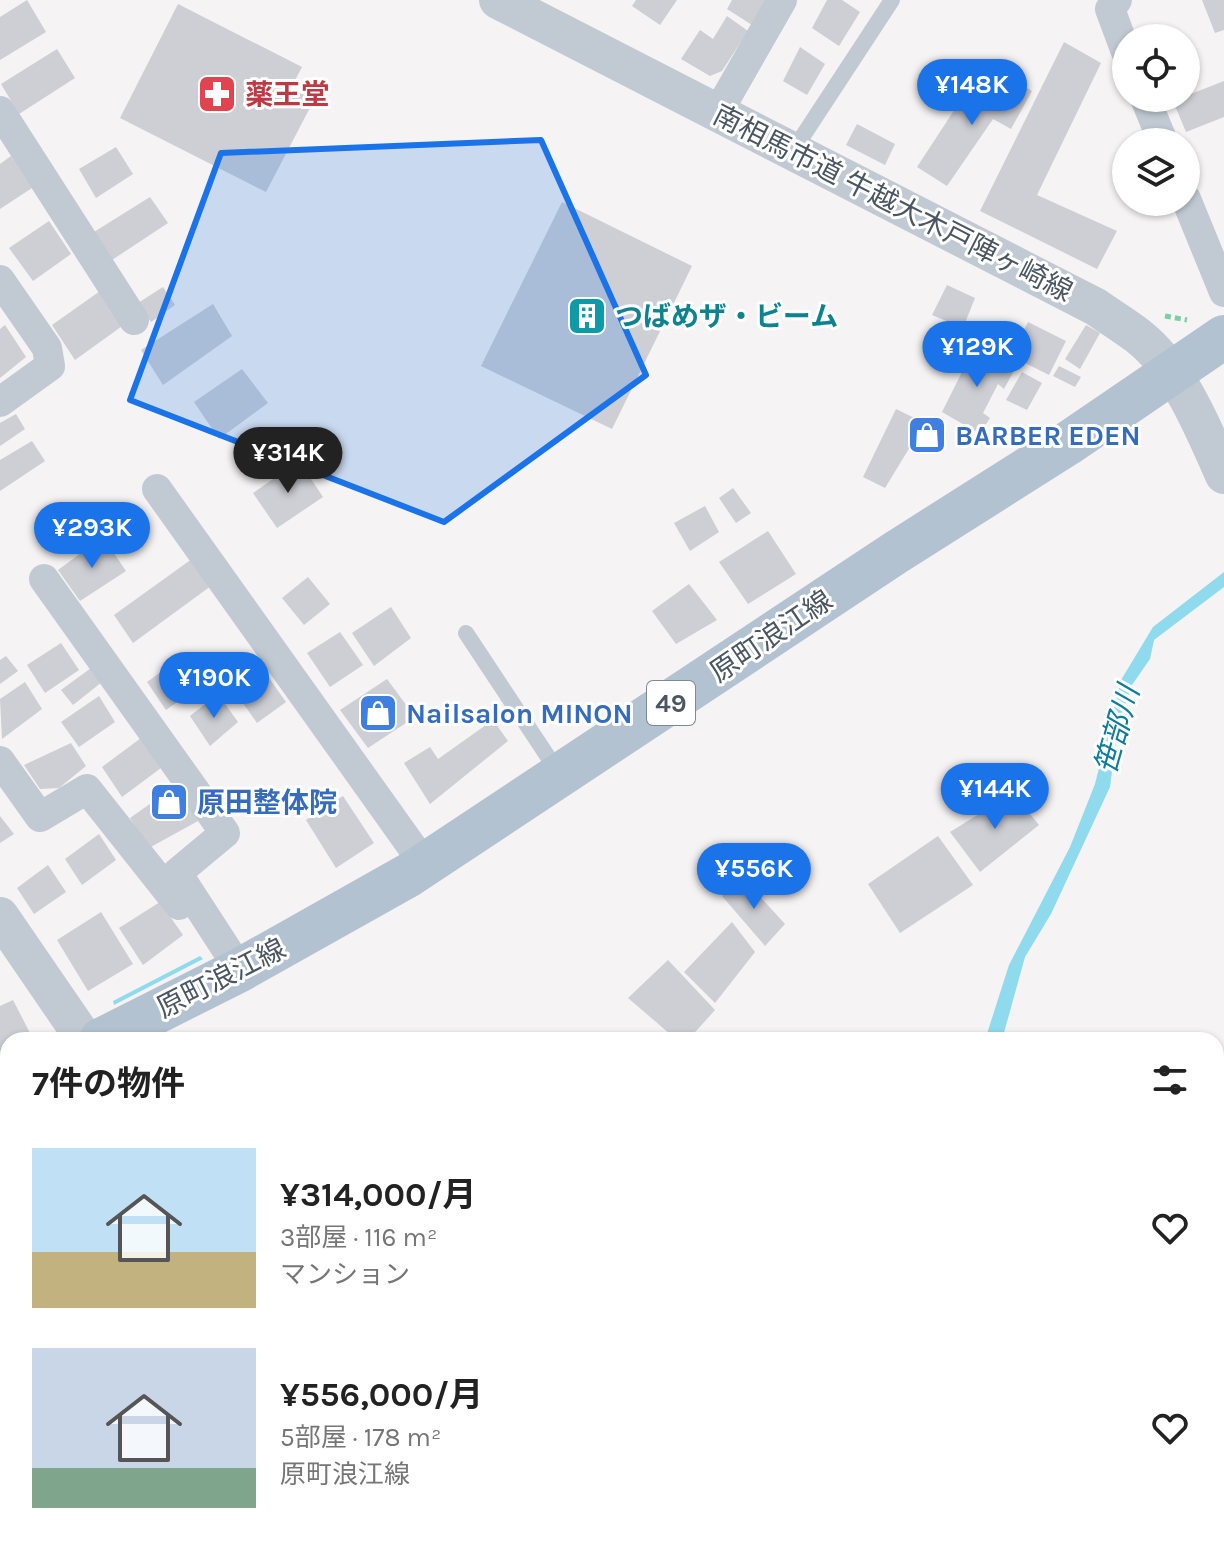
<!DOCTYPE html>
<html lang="ja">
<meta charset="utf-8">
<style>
body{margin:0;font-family:Karla,"Noto Sans JP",sans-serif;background:#f2f2f2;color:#222;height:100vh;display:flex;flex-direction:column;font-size:30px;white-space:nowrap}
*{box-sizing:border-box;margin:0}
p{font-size:26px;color:#767676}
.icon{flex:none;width:44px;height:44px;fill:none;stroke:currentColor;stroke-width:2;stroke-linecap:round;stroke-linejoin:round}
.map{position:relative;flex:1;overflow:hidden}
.drawer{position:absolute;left:0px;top:1032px;width:1224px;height:512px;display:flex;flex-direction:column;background:#fff;border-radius:24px 24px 0 0;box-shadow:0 2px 6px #0004}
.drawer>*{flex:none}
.tools{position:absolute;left:1112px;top:24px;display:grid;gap:16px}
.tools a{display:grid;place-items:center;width:88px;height:88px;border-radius:50%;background:#fff;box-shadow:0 2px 6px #0004;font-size:40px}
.price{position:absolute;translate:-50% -68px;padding:0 18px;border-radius:28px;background:#1a73e8;color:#fff;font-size:26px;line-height:52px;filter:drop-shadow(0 2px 4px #0008)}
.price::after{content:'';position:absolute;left:50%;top:48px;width:24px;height:18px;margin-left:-12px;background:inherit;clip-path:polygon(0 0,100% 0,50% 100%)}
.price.selected{background:#222;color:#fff}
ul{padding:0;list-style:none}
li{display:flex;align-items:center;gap:24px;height:200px;padding:0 32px}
li span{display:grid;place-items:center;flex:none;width:224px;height:160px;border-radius:0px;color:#555}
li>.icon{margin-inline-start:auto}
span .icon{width:96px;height:96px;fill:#fffc;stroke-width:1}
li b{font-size:34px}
h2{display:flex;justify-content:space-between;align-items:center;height:96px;padding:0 32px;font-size:34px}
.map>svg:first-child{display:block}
.green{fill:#c3f1d5}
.water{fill:#90daee}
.building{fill:#cdcfd5}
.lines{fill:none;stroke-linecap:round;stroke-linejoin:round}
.path{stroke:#7ad0a6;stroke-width:5;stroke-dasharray:6 4;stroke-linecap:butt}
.service{stroke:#c1cad2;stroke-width:16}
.minor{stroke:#c1cad2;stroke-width:30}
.tertiary{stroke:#c1cad2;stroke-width:38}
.primary{stroke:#b3c2d1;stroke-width:44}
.marked{fill:#1a73e8;fill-opacity:0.2;stroke:#1a73e8;stroke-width:6;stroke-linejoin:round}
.labels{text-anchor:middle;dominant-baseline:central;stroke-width:6;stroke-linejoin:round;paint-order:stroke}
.shield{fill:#fff;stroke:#808990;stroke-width:2}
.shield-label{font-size:26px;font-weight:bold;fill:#4a5661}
.health-label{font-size:28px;font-weight:bold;fill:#be3a42;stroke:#fff;text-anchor:start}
.street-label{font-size:28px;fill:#4a5661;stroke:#fff}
.culture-label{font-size:28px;font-weight:bold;fill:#0d838f;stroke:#fff;text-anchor:start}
.shop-label{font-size:28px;font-weight:bold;fill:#366cbe;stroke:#fff;text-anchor:start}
.water-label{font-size:30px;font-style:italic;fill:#0c7c9b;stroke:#fff}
</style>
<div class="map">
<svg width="1224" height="1544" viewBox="0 0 1224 1544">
<rect width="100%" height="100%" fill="#f5f3f3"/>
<polygon class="green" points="295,1536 802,1536 798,1544 302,1544"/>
<g class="water">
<polygon points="1224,572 1224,587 1154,640 1150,659 1132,685 1118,725 1110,787 1051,914 1025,957 1002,1040 985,1040 1009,965 1070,847 1095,784 1121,680 1153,627"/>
<polygon points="200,956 203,959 114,1005 113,1001"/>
</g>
<g class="building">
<polygon points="27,0 46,32 0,60 0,17"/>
<polygon points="636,0 677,0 660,25 632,6"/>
<polygon points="732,0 767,0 752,25 727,9"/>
<polygon points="827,0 842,0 860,12 839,46 812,28"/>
<polygon points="1202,0 1224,0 1224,30 1215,33"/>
<polygon points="178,4 302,67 291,88 314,100 266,192 120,118"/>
<polygon points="727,16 748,31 722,71 710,76 681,59 700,30 713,39"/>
<polygon points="1064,42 1101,63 1037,195 1117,231 1097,269 980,211"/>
<polygon points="800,47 825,64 807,95 783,81"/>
<polygon points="57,49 75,78 19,114 1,84"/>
<polygon points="1006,75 1032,91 1011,129 993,119 947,186 917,167 970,86 991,99"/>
<polygon points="1224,81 1224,117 1186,132 1173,101"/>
<polygon points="857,124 895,144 885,165 846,145"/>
<polygon points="116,147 133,174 96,198 79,169"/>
<polygon points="11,156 32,188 0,209 0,164"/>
<polygon points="150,197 168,223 112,260 94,232"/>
<polygon points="562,202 692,266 612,429 481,366"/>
<polygon points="49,221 71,254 33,281 9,248"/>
<polygon points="947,285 975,298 963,328 932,315"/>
<polygon points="163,287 175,305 151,322 138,303"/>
<polygon points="103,289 125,324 75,360 52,325"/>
<polygon points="213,304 232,336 163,385 141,350"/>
<polygon points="1028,322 1066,341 1049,375 1011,356"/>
<polygon points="5,325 26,357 0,378 0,329"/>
<polygon points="1086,325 1100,333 1080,369 1065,359"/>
<polygon points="975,346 1016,367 1004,389 998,384 983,413 990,418 980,434 942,412"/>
<polygon points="1059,366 1081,377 1075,387 1053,376"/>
<polygon points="242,369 268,403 219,439 194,402"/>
<polygon points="1022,372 1042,383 1027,410 1006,400"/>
<polygon points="896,409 941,431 932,450 913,442 885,488 863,477"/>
<polygon points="16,414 25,429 0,446 0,423"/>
<polygon points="32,441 45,461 0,491 0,460"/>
<polygon points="299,461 323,497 277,528 253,493"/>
<polygon points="733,488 751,513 736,523 719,498"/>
<polygon points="705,506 719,532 690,551 674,523"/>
<polygon points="768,531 796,574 748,604 719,562"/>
<polygon points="103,537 126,571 80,601 58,570"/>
<polygon points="196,556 215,583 133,643 114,615"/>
<polygon points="308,577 330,604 304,625 282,598"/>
<polygon points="689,584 717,620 676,644 652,611"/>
<polygon points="391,607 411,638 374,666 352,633"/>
<polygon points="340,632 363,665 330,687 307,653"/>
<polygon points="61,643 79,670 45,693 27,665"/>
<polygon points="187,653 206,682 166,710 147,682"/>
<polygon points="6,656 18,671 0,684 0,660"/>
<polygon points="91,668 102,682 73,705 61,690"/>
<polygon points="262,668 286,702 257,723 233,689"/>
<polygon points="387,679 415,717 368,748 340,710"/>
<polygon points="25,682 42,709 2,739 0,699"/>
<polygon points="218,694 238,722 210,746 190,716"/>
<polygon points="99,696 115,722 79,747 61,722"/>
<polygon points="493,720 508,741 430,804 404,763 430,747 438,759"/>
<polygon points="141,738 161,768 122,797 102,767"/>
<polygon points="71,743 86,766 59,788 40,789 24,765"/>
<polygon points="175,786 198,821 149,848 130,818"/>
<polygon points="1013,793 1039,825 980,872 950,832"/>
<polygon points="343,796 374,843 336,868 306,820"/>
<polygon points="0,816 14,834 0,843"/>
<polygon points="99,834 116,860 82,885 65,859"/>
<polygon points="938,836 973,885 900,933 868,884"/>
<polygon points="48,865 66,892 34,914 17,888"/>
<polygon points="743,878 785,924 765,946 722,896"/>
<polygon points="160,902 183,935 143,965 119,928"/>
<polygon points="101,912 133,964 88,991 57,940"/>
<polygon points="732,922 755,952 715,1003 684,972"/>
<polygon points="668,960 715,1010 688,1040 677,1040 628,998"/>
<polygon points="13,1000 31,1035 21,1040 8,1040 8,1047 0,1052 0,1006"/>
<polygon points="1218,1116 1224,1127 1224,1146 1216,1149"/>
<polygon points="1224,1194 1224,1249 1216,1256 1216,1198"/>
<polygon points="8,1260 8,1316 0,1323 0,1267"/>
<polygon points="8,1536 51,1536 45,1544 4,1544"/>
<polygon points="874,1536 892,1536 901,1542 869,1544"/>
<polygon points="930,1536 971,1536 966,1544 925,1544"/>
</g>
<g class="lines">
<polyline class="path" points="1165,316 1187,320"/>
<g class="service">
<polyline points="793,151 892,0"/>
<polyline points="466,633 560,775"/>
</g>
<g class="minor">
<polyline points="1117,0 1110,9 1126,52"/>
<polyline points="1145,98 1163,142"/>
<polyline points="0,111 134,320"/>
<polyline points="718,112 782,0"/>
<polyline points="1186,199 1224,292"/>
<polyline points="0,280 47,348 50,366 0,402"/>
<polyline points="157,489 425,865"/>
<polyline points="44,579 225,833 177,873 240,970"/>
<polyline points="0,761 40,817 87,789 179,905"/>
<polyline points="1216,1304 1224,1300"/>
<polyline points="0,1465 8,1456"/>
<polyline points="1072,1536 1088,1544"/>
</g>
<g class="tertiary">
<path d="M498,0L1096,307C1110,317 1125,326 1138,336C1180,369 1203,428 1224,475"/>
<polyline points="0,916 85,1040"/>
</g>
<g class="primary">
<polyline points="101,1040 240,970 409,875 895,553 1067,444 1224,337"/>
<polyline points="0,1095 8,1090"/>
</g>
</g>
<path class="marked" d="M541,140L646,375L444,522L130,400L221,153Z"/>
<defs>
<symbol id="pharmacy-square" viewBox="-11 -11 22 22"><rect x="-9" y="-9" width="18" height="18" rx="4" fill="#e0444e" stroke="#fff"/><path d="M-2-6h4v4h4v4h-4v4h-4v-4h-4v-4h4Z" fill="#fff"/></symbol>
<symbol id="building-square" viewBox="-11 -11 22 22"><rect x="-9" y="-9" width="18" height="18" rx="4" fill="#0f9aa8" stroke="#fff"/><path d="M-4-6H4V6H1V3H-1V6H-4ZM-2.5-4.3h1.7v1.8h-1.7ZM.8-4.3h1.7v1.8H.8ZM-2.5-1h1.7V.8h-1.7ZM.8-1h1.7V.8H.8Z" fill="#fff"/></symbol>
<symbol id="shop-square" viewBox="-11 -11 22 22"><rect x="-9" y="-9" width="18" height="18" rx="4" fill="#3f7fe0" stroke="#fff"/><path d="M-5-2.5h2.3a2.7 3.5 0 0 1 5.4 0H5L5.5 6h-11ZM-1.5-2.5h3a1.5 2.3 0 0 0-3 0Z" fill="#fff"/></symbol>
</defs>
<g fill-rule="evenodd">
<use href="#pharmacy-square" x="195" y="72" width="44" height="44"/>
<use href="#building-square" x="565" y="294" width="44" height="44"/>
<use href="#shop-square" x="905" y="413" width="44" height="44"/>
<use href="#shop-square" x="356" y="691" width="44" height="44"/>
<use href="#shop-square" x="147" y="780" width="44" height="44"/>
</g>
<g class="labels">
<rect class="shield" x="647" y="681" width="48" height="44" rx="6"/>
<g class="shield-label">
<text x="671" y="703">49</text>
</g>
<g class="health-label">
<text x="245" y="94">薬王堂</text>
</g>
<g class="street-label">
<text transform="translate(893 203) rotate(27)">南相馬市道 牛越大木戸陣ヶ崎線</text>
<text transform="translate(771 636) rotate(-34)">原町浪江線</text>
<text transform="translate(221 978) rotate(-27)">原町浪江線</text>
</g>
<g class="culture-label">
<text x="615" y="316">つばめザ・ビーム</text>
</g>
<g class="shop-label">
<text x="955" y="435">BARBER EDEN</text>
<text x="406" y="713">Nailsalon MINON</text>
<text x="197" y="802">原田整体院</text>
</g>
<g class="water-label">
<text transform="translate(1117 730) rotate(-74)">笹部川</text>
</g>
</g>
</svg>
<div class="tools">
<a><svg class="icon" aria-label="locate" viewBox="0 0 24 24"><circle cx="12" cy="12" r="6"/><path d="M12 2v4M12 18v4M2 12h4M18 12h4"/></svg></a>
<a><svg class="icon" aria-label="layers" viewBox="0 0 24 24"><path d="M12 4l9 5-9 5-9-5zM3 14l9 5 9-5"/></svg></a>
</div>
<b class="price" style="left:972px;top:127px">¥148K</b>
<b class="price" style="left:977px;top:389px">¥129K</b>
<b class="price selected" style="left:288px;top:495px">¥314K</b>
<b class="price" style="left:92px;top:570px">¥293K</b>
<b class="price" style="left:214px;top:720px">¥190K</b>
<b class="price" style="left:995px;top:831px">¥144K</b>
<b class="price" style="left:754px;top:911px">¥556K</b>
<section class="drawer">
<h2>7件の物件<svg class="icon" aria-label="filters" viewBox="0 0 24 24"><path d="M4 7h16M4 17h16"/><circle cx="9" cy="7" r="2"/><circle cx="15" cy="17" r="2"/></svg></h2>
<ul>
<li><span style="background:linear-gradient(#bfe0f5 65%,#c2b280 0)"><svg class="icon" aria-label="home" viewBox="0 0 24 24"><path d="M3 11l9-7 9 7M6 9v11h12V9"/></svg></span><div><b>¥314,000/月</b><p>3部屋 · 116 m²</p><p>マンション</p></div><svg class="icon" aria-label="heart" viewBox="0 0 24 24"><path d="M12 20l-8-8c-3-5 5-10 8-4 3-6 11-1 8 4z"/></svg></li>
<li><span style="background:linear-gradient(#c9d6e8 75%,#7fa58c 0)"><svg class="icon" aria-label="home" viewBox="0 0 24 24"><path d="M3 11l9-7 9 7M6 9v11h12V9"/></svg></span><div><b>¥556,000/月</b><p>5部屋 · 178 m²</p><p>原町浪江線</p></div><svg class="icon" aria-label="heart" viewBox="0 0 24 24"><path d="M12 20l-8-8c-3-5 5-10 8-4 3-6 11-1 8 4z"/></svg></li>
</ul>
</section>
</div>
